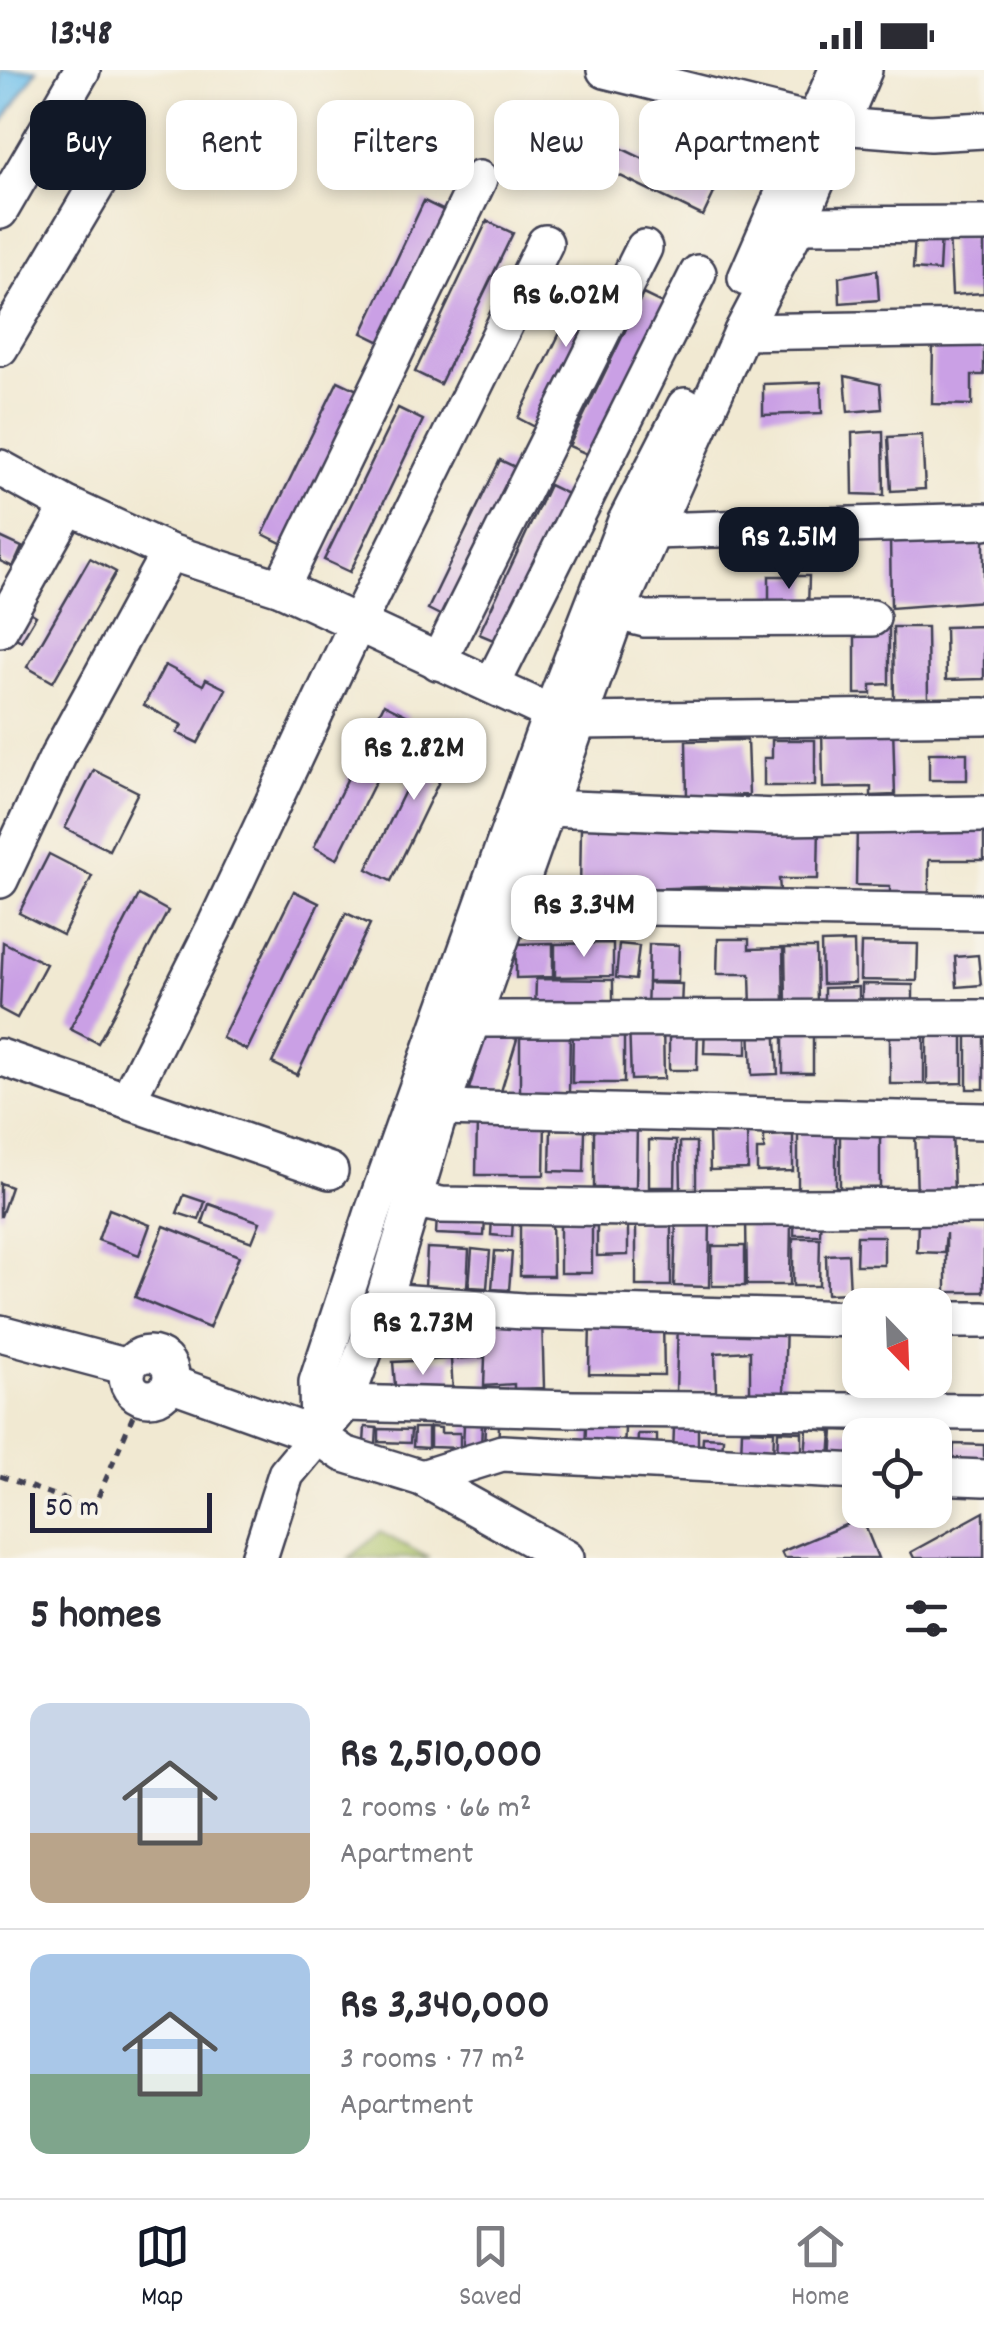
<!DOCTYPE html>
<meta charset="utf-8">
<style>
body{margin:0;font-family:Dekko,sans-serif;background:#f2f2f3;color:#2b2b33;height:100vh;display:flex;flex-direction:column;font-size:38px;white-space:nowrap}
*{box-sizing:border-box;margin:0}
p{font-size:32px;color:#7c7c81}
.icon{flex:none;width:55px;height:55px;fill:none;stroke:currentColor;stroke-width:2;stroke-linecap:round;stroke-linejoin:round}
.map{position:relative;height:1488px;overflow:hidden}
.panel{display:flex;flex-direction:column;background:#fff;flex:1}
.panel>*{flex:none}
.guide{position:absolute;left:30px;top:30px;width:925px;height:90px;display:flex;gap:20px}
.needle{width:65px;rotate:157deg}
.controls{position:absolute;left:842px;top:1218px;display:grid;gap:20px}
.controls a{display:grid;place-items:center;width:110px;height:110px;border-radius:20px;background:#fff;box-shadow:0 5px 15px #0003;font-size:50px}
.scale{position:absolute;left:30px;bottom:25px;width:182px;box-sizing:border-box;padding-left:10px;border:5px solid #22223b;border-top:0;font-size:28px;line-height:35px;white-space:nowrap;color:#22223b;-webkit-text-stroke:8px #f7f3e8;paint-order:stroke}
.price{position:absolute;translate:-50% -85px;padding:0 22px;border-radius:20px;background:#fff;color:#222;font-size:32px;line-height:65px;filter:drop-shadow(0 2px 5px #0008)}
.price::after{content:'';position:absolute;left:50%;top:60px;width:30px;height:22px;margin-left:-15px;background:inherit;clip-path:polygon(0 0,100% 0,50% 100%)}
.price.active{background:#111827;color:#fff}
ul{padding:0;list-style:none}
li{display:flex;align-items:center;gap:30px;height:250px;padding:0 30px}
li+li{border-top:2px solid #e1e1e2}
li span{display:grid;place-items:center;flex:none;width:280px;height:200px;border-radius:20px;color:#555}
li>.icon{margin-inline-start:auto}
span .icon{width:120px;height:120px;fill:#fffc;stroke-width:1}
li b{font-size:42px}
h2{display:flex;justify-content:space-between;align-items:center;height:120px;padding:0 30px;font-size:42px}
.chip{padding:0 35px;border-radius:20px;background:#fff;box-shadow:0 5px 15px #0003;font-size:35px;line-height:90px}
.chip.active{background:#111827;color:#fff}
.status{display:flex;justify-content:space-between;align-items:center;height:70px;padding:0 50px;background:#fff;direction:ltr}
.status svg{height:28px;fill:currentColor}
.menu{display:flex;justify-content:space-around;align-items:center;height:140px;border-top:2px solid #e1e1e2;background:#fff;font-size:28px;color:#7c7c81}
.menu a{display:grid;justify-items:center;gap:5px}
.menu .active{color:#111827}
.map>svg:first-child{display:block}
.green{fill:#abc267;stroke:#667251;stroke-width:2.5}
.water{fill:#71c1ec;stroke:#4a7294;stroke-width:2.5}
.building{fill:#caa0e5}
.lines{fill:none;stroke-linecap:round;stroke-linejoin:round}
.minor-casing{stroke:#414052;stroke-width:40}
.path{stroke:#414052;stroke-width:5;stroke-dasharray:8 8;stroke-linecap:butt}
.minor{stroke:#fff;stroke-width:35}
</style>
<div class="status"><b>13:48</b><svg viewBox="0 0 49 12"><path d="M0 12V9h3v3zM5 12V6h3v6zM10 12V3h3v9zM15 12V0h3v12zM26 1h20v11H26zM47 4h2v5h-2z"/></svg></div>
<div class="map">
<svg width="984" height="1488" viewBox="0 0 984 1488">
<rect width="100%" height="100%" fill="#f7f3e8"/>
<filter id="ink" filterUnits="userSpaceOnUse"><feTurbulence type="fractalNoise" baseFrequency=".01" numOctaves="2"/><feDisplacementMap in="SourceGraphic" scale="20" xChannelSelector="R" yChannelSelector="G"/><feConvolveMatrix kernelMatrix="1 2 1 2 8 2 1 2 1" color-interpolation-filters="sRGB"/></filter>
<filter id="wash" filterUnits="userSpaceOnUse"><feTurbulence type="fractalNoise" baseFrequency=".0048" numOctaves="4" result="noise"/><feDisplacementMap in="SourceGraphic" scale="40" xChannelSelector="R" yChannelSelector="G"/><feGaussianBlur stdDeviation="2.25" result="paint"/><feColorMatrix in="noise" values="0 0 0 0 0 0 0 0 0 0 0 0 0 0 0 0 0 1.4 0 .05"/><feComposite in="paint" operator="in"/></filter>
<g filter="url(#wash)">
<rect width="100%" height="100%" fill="#f1e9d2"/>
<polygon class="green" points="380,1462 429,1488 349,1488"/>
<polygon class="water" points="0,0 37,0 0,56"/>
<g id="blocks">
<g class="building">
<polygon points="248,39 267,51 255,69 236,56"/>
<polygon points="565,51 714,123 703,146 554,74"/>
<polygon points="424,131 449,143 387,275 362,263"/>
<polygon points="487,151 513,163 440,314 415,302"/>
<polygon points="941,163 939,201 913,199 915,164"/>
<polygon points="949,163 984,167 984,223 952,225"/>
<polygon points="591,200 614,211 541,360 518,348"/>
<polygon points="877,200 879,230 840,233 839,207"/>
<polygon points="643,224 668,236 594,387 569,376"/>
<polygon points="933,271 984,272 984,305 972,305 972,335 932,334"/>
<polygon points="845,306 880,314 882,339 848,342"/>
<polygon points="338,311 364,323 289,477 263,464"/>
<polygon points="821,312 822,343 763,345 763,314"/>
<polygon points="398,338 423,350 350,502 324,490"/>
<polygon points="883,361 884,425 853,424 852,363"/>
<polygon points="922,365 925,419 891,421 888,367"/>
<polygon points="500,390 524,401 452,551 428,539"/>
<polygon points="549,415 574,427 505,575 479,564"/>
<polygon points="984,460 984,531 891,538 890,467"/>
<polygon points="0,467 22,477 13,497 0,491"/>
<polygon points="90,488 116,502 53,612 27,597"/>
<polygon points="769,506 809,506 808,539 769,539"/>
<polygon points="25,539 36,546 21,571 10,564"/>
<polygon points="984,556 984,609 946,610 945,557"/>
<polygon points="893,557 927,557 928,629 894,629"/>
<polygon points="855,558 889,558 889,614 871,615 871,624 855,624"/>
<polygon points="165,595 203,615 206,609 226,619 198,673 177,663 182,655 144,635"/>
<polygon points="384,634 408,646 337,789 314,777"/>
<polygon points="437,655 461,666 391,811 367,799"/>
<polygon points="893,656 895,725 871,726 871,717 823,718 822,657"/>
<polygon points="747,670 749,725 687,727 686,671"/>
<polygon points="772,670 815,670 815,716 764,716 764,688 772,688"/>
<rect x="929" y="683" width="38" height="27"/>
<polygon points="94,700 138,722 109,780 65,758"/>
<polygon points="819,754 818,809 779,809 780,820 704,817 580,821 581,756"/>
<polygon points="857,754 984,755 984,790 929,790 929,829 890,829 890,816 856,815"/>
<polygon points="49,784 92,806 63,865 19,843"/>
<polygon points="294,821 319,833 247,980 222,968"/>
<polygon points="139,825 168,841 98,973 70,959"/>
<polygon points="346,843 370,854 297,1005 272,993"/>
<polygon points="718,869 749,869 749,879 783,878 784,938 751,939 750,904 717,904"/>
<polygon points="3,872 46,894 17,948 0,939"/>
<polygon points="854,872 855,913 822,914 821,873"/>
<polygon points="553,873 553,907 516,908 516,874"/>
<polygon points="613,873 613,906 555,907 555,874"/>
<polygon points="861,873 918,874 917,911 860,910"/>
<polygon points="619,874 639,876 635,910 616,908"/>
<polygon points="649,874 679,875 678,912 648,912"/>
<polygon points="785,878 816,878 817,935 786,935"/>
<polygon points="978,885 981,915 957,917 955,887"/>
<polygon points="536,909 613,910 613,944 535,944"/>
<polygon points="648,913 682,914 681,939 647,939"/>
<polygon points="862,914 913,915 913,939 862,939"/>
<polygon points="859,917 859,943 824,944 824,918"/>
<polygon points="663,952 664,1009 631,1010 629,953"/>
<polygon points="624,953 624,1013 572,1013 573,954"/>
<polygon points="669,953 698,953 697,1000 669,1000"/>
<polygon points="705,954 747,954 747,984 704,983"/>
<polygon points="775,954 778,1004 752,1005 750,955"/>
<rect x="783" y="954" width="30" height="49"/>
<polygon points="570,957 569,1023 520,1023 520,958"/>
<polygon points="890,957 924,958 924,1014 890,1014"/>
<polygon points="927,957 963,957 963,1013 927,1014"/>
<rect x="967" y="958" width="17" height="61"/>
<polygon points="487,960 517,969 499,1028 469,1019"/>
<polygon points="477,1049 545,1050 544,1105 476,1105"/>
<rect x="840" y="1051" width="40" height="67"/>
<polygon points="594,1053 637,1053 636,1118 594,1118"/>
<rect x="798" y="1055" width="38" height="70"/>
<polygon points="952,1056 954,1126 917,1128 915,1057"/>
<polygon points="551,1059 585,1060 584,1102 550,1101"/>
<polygon points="747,1062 748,1099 710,1100 709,1063"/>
<polygon points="793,1065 793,1101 757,1102 757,1080 764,1080 764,1066"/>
<polygon points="649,1070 676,1071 675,1117 649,1117"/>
<polygon points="680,1072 696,1072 696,1120 681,1120"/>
<polygon points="0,1113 11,1117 1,1146 0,1146"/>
<polygon points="184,1125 205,1132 199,1150 177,1143"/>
<polygon points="209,1134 260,1152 252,1172 202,1154"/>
<polygon points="109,1139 150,1155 139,1185 98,1170"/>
<polygon points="795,1139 821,1140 820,1165 794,1165"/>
<polygon points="437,1146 485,1149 484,1166 436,1164"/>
<polygon points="676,1146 710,1146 709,1217 674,1216"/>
<rect x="560" y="1147" width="32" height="56"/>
<polygon points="492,1148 513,1149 512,1167 491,1165"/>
<polygon points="520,1149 552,1149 553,1206 520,1206"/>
<rect x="636" y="1149" width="35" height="67"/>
<polygon points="746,1150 791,1150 790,1215 747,1215"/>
<polygon points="918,1150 984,1151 984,1222 946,1222 946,1163 944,1183 917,1182"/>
<polygon points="597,1153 628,1153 628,1185 597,1186"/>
<polygon points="164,1156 239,1186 209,1258 135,1227"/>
<polygon points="857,1166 884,1166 884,1195 856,1195"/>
<polygon points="793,1168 820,1168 819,1216 793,1216"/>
<rect x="712" y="1176" width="33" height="40"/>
<polygon points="427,1178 469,1180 467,1218 425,1217"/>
<polygon points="472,1179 490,1181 487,1218 469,1217"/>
<polygon points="495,1181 512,1182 509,1220 492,1219"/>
<polygon points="848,1184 850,1223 827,1224 826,1185"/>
<polygon points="542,1247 544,1318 514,1319 514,1314 484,1316 485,1287 451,1289 449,1252"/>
<polygon points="590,1250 663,1250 664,1305 589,1304"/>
<polygon points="678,1250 786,1251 784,1324 750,1325 750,1281 715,1283 716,1321 676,1322"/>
<polygon points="451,1289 453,1323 396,1327 393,1292"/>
<polygon points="482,1353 481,1379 463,1379 464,1354"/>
<polygon points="485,1355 499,1356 498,1380 484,1380"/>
<polygon points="365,1357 377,1358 376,1375 364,1374"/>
<polygon points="430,1357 441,1358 441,1363 460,1363 460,1378 430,1377"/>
<polygon points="586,1357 625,1358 624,1382 585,1381"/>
<polygon points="674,1357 698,1358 698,1385 673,1384"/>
<polygon points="414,1358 428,1358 428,1378 413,1377"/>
<polygon points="379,1359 411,1360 410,1373 379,1372"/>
<polygon points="807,1359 832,1361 830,1390 805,1389"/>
<polygon points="742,1360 774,1361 773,1389 741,1388"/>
<polygon points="834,1360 857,1361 855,1392 832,1391"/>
<polygon points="778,1361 802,1362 802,1389 777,1388"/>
<polygon points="638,1364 657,1364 657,1386 637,1386"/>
<polygon points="703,1367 723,1368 722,1387 702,1386"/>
<polygon points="935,1372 946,1372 945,1394 935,1394"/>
<polygon points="954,1374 984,1375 984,1395 953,1394"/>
<polygon points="984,1442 984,1488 914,1488 911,1482"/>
<polygon points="862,1448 878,1488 784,1488 781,1482"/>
</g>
</g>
</g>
<g filter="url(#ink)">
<use href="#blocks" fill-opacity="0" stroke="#414052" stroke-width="2.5"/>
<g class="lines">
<defs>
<g id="minor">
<polyline points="605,0 814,52"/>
<polyline points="840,56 930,63 984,60"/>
<polyline points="0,141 82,0"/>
<polyline points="798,155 984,154"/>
<polyline points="746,208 837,0"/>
<polyline points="742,262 984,258"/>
<polyline points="0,278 117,81"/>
<polyline points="0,398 69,436 169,482 281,518 551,643 579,651 984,646"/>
<polyline points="636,456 653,461 984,451"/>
<polyline points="281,518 479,109"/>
<polyline points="617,542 645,549 872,548"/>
<polyline points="0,559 69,436"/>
<polyline points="438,592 644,178"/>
<polyline points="492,615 698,203"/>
<polyline points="545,738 779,747 984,744"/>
<polyline points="0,810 58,686 169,482"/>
<polyline points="512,835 984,842"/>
<polyline points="473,949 984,948"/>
<polyline points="0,987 330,1101"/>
<polyline points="127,1031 216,854 357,554 545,173"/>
<polyline points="421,1033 441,1038 984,1051"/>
<polyline points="415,1130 441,1135 633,1138 984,1136"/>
<polyline points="383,1231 523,1241 860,1249"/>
<polyline points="935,1250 984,1250"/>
<polyline points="0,1263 128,1297"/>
<circle cx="149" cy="1306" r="22"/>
<polyline points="170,1313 318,1366 344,1384 422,1408 566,1488"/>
<polyline points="329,1321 345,1333 573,1339 984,1342"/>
<polyline points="318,1366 317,1312 373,1142 551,643 625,453 685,336"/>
<polyline points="935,1406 984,1408"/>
<polyline points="422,1408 502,1383 860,1402"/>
<polyline points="259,1488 286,1404 345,1333 383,1231 441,1038 617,542 742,262 798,155 864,0"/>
</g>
</defs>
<use href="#minor" class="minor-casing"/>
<polyline class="path" points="0,1406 93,1439 141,1327"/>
<use href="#minor" class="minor"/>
</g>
</g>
</svg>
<div class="controls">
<a><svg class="needle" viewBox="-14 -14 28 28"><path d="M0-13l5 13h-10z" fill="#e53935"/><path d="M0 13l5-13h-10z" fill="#7c7c81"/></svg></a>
<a><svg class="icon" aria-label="locate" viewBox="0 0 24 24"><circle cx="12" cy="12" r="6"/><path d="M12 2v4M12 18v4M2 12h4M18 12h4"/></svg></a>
</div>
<div class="scale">50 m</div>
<b class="price" style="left:566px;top:280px">Rs 6.02M</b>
<b class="price active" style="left:789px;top:522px">Rs 2.51M</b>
<b class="price" style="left:414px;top:733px">Rs 2.82M</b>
<b class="price" style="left:584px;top:890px">Rs 3.34M</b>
<b class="price" style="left:423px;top:1308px">Rs 2.73M</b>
<div class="guide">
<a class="chip active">Buy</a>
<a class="chip">Rent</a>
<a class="chip">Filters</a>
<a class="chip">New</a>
<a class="chip">Apartment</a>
</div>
</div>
<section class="panel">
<h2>5 homes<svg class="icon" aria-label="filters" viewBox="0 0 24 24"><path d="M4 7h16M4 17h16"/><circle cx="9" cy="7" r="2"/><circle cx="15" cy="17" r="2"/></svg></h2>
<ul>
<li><span style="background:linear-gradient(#c9d6e8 65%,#b9a48a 0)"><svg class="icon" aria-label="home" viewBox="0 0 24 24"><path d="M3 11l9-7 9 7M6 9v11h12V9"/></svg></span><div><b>Rs 2,510,000</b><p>2 rooms · 66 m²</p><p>Apartment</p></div></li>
<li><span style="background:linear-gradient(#a9c7e8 60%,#7fa58c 0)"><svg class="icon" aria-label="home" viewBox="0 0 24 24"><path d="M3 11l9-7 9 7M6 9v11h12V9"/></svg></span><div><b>Rs 3,340,000</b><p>3 rooms · 77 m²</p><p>Apartment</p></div></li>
</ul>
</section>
<nav class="menu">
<a class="active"><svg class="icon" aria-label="map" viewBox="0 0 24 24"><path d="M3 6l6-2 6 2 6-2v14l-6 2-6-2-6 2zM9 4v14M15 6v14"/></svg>Map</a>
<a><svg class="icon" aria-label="saved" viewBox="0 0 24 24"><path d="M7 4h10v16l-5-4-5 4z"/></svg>Saved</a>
<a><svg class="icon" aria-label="home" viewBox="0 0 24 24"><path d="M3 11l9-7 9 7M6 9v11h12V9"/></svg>Home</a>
</nav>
